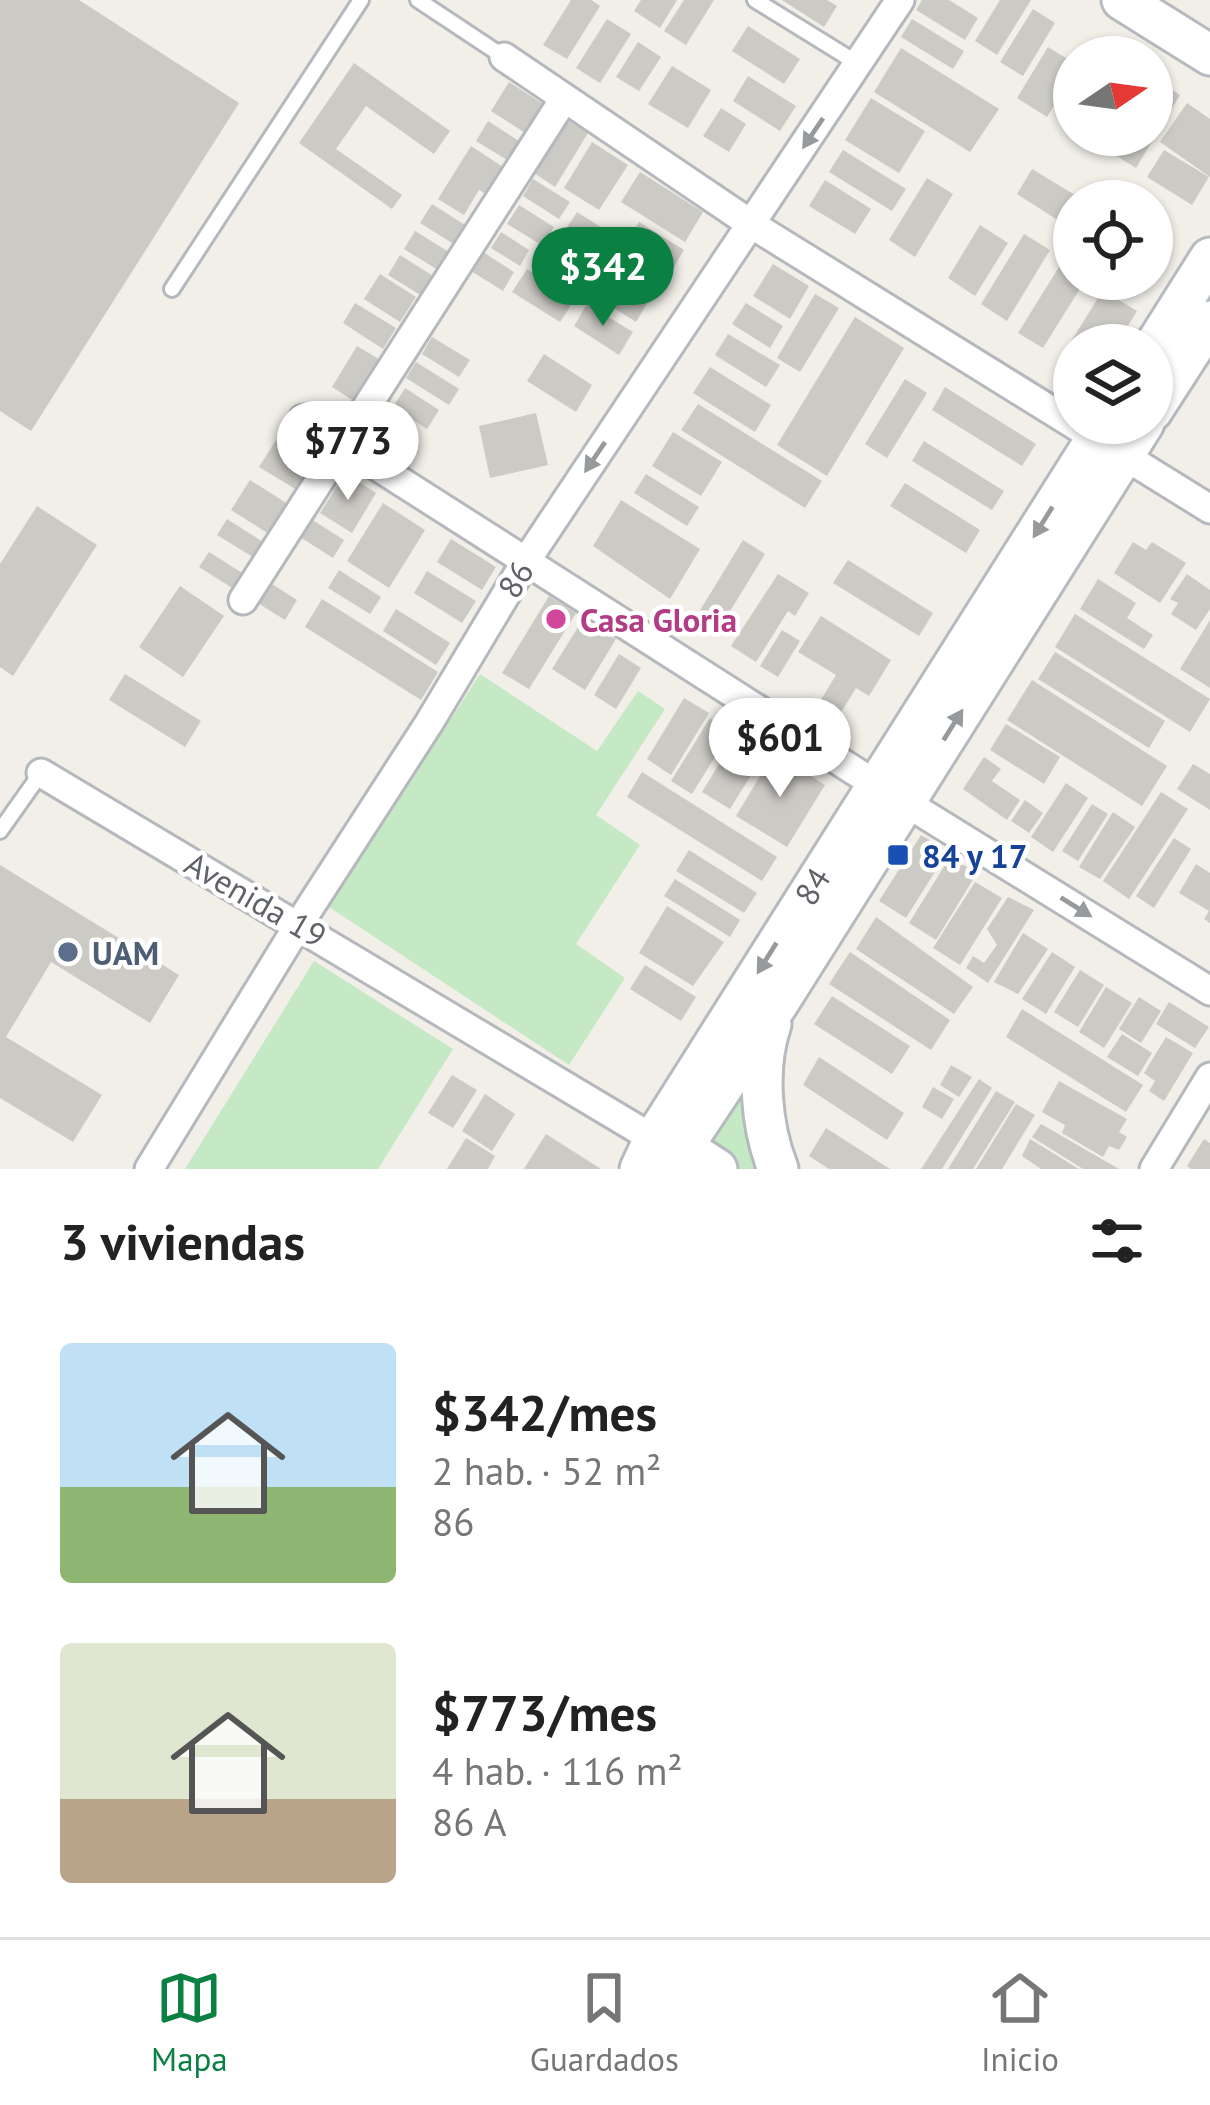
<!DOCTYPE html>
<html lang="es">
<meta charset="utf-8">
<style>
body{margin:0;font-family:"PT Sans",sans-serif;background:#f2f2f2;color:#222;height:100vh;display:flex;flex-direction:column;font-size:45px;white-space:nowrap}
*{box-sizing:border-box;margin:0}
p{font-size:39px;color:#767676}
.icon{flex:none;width:66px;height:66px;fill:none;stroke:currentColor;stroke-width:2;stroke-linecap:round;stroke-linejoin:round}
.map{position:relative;height:1169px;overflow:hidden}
.sheet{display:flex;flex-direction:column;background:#fff;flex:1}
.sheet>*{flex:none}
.needle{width:78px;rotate:77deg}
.controls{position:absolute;left:1053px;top:36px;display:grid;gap:24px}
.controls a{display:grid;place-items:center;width:120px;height:120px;border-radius:50%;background:#fff;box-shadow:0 3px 9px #0004;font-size:60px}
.price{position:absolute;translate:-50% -102px;padding:0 27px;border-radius:42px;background:#fff;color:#222;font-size:39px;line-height:78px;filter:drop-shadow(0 3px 6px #0008)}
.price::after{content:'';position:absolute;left:50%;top:72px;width:36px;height:27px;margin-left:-18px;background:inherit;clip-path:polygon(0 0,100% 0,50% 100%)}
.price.selected{background:#0b8043;color:#fff}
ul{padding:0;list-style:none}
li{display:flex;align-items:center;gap:36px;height:300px;padding:0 60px}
li span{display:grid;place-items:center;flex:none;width:336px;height:240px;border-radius:12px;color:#555}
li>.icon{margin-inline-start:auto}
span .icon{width:144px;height:144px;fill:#fffc;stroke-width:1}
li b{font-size:51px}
h2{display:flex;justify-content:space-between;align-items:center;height:144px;padding:0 60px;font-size:51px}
.tab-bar{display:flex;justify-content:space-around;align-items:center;height:168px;border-top:3px solid #e0e0e0;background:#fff;font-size:33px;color:#767676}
.tab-bar a{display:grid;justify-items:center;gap:6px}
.tab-bar .selected{color:#0b8043}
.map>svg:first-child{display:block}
.green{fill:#c5e8c5}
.building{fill:#cccac5}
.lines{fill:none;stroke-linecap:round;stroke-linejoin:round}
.lane-casing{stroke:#b5b8bc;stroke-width:20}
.street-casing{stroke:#b5b8bc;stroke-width:33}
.secondary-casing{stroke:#b6babf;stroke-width:45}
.lane{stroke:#fff;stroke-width:14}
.street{stroke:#fff;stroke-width:27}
.secondary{stroke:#fff;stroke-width:39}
.oneway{fill:#979a9d}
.hotel-dot{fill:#d1479c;stroke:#fff;stroke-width:4.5}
.transit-dot{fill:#1a4fb4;stroke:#fff;stroke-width:4.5}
.service-dot{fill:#5c6f8a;stroke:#fff;stroke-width:4.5}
.labels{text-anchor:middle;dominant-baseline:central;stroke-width:9;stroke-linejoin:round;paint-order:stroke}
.street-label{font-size:33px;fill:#5f6368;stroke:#fff}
.hotel-label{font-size:33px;font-weight:bold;fill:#b23c85;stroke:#fff;text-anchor:start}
.transit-label{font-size:33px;font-weight:bold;fill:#164399;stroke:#fff;text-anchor:start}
.service-label{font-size:33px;font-weight:bold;fill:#4e5e75;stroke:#fff;text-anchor:start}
</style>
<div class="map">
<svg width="1210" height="1169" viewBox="0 0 1210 1169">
<rect width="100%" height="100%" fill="#f1efe8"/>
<g class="green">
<polygon points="480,674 597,751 638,691 665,709 596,815 640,845 576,944 625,978 569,1065 329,907"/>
<polygon points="314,961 453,1049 378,1169 185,1169"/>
<polygon points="775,1014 778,1169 717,1169 683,1147"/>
</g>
<g class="building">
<polygon points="0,0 79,0 239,103 31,431 0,411"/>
<polygon points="571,0 591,0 600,6 567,59 543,45"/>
<polygon points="641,0 677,0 660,28 634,11"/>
<polygon points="684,0 714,0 686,45 664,31"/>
<polygon points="782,0 827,0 837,6 824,27"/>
<polygon points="922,0 949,0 978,18 965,40 916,10"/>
<polygon points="1000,0 1031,0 997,55 975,41"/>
<polygon points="1033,9 1055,23 1023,76 1000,62"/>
<polygon points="607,19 631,34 600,83 576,68"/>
<polygon points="912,19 964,51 953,69 901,37"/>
<polygon points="748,26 800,59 784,84 732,51"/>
<polygon points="638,42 661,57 639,91 616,77"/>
<polygon points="1048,47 1074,63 1074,74 1047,117 1017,98"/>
<polygon points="901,48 999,109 970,152 874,92"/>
<polygon points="354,63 450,131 434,154 366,106 336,149 402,195 392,209 299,143"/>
<polygon points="672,66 711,90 688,128 648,104"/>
<polygon points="748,76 796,106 780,131 733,101"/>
<polygon points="1152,77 1180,95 1136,168 1107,150 1116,135 1152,135"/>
<polygon points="509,82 548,107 530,136 491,111"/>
<polygon points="871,98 925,131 899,173 845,140"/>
<polygon points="1187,103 1210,119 1210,177 1160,142"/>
<polygon points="721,108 746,124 729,152 703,136"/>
<polygon points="564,118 588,133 555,187 531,171"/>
<polygon points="488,121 519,141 507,160 476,141"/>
<polygon points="592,142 628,165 599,210 564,188"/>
<polygon points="471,146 503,167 486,194 479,190 464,215 438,199"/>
<polygon points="843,150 906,189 892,211 829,172"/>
<polygon points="1164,150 1209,177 1192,205 1147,177"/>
<polygon points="1032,169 1075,195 1059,221 1017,194"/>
<polygon points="640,172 703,212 685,242 621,202"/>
<polygon points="927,178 953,194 915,257 889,240"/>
<polygon points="533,179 570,202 559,219 523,196"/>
<polygon points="825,180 871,209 855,234 809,206"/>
<polygon points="432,204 468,227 457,246 420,223"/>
<polygon points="519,205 554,227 543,246 507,224"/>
<polygon points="577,212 607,231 597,248 566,229"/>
<polygon points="639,222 684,250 672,270 627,242"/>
<polygon points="980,225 1008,243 975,296 948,278"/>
<polygon points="415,231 449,252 438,270 404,249"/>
<polygon points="501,232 529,250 520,266 491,248"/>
<polygon points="1024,234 1050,250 1007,321 981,304"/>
<polygon points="558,237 598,262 581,289 542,265"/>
<polygon points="622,246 669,275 657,294 610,264"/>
<polygon points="483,252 514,272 503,291 471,271"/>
<polygon points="400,255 433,276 422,296 388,275"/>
<polygon points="1062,262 1074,269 1074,279 1086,279 1043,348 1018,333"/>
<polygon points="773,264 809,286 790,319 753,296"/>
<polygon points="527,269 575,299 560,322 512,292"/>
<polygon points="380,274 416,297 400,322 364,299"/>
<polygon points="608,274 649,300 636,322 595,296"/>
<polygon points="1103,290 1137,311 1116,345 1074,345 1074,357 1065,351"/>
<polygon points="815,294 839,308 800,372 777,358"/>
<polygon points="355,303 396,328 383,349 343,323"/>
<polygon points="746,303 783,326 770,348 732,324"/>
<polygon points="587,304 633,332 619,355 574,326"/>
<polygon points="855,317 904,348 827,476 777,445"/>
<polygon points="728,334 780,365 766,387 715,355"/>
<polygon points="432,337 470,360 459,377 422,354"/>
<polygon points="357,346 382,361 357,403 332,387"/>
<polygon points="544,354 592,385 576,412 527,381"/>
<polygon points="416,362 459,389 449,405 406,378"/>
<polygon points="710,367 771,405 755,432 693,393"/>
<polygon points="905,379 927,393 887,458 865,444"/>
<polygon points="945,387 1036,444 1022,466 932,410"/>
<polygon points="405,388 439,410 427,429 393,407"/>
<polygon points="698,404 822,481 805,508 681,430"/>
<polygon points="536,413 548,465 490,478 479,426"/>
<polygon points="283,429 320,452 297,490 259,467"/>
<polygon points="673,432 722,462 701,496 652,466"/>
<polygon points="924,441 1004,491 992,510 912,461"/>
<polygon points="345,473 376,493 352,533 320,513"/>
<polygon points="646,474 699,507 687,526 634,493"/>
<polygon points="250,480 291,506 272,536 231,510"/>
<polygon points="905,483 980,530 966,553 890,506"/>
<polygon points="621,500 700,549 670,599 593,546"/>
<polygon points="383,503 425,530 389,588 347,561"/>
<polygon points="37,506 97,545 13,676 0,667 0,564"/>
<polygon points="227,519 266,544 256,559 217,535"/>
<polygon points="311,519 344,540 333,558 300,537"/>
<polygon points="451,539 496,567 482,590 437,562"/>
<polygon points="743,540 765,554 721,626 699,612"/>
<polygon points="1133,542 1146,550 1152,542 1186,563 1160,603 1114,573"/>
<polygon points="209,552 247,576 237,591 199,567"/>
<polygon points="848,560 933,613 919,636 833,583"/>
<polygon points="339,570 381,597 370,614 328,588"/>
<polygon points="427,571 476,601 462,623 414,593"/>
<polygon points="778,574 809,593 795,616 788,611 756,662 731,646"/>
<polygon points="1187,574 1210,590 1210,609 1196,630 1171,614 1178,603 1170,599"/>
<polygon points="1098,579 1136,603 1127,618 1153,635 1144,649 1080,609"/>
<polygon points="269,582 297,600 285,620 256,602"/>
<polygon points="180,586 224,616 183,677 139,647"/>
<polygon points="549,596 576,613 529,689 502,673"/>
<polygon points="322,599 438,672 421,700 305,627"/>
<polygon points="396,609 450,643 436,665 383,631"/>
<polygon points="1075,614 1210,699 1190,732 1055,647"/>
<polygon points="821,616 891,660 869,696 856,688 837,719 817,706 836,675 798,652"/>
<polygon points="583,619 616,639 585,690 552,669"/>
<polygon points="1210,620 1210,688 1180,669"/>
<polygon points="782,630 800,641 778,677 760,666"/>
<polygon points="1055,652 1165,721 1149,748 1038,679"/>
<polygon points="619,654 641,668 616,709 594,695"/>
<polygon points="125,674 201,721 185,747 109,700"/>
<polygon points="1032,680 1167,766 1142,806 1007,720"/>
<polygon points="684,698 709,713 671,775 647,759"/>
<polygon points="710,718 731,731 692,794 671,781"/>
<polygon points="1006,724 1060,757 1044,784 990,750"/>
<polygon points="741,728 769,746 730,809 702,792"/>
<polygon points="774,753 825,785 787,847 736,816"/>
<polygon points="984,757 1001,769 992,781 1020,800 1007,820 963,789"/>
<polygon points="1193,764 1210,774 1210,810 1177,789"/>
<polygon points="642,772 777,857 762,881 627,797"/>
<polygon points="1066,783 1088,798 1053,852 1031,837"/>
<polygon points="1161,792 1188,809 1129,899 1103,881"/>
<polygon points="1025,800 1043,813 1029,833 1011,821"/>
<polygon points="1092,804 1108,814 1078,861 1062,851"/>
<polygon points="1113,812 1135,827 1100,879 1079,867"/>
<polygon points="921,835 948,851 906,918 879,901"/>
<polygon points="1174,838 1191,849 1154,908 1136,896"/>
<polygon points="689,850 757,893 744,913 676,871"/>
<polygon points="950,857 977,873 936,940 909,923"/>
<polygon points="1196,864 1210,873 1210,923 1204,919 1209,911 1179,893"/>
<polygon points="0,865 179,975 150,1023 51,962 6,1037 102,1095 73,1142 0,1098"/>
<polygon points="675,879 740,920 730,937 664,896"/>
<polygon points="975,882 1002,898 960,965 933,948"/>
<polygon points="1008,897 1034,910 988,983 966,968 973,956 984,963 997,945 987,929"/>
<polygon points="667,906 724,942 693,986 639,953"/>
<polygon points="876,917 973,987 954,1014 856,949"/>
<polygon points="1023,933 1048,949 1018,994 994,982"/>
<polygon points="850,952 950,1020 931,1050 829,984"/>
<polygon points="1052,952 1075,967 1046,1014 1022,999"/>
<polygon points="645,965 696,997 681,1021 630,989"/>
<polygon points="1080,970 1104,985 1078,1027 1054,1012"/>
<polygon points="1106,987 1132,1003 1104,1048 1079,1032"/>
<polygon points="832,996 910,1046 892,1074 814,1024"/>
<polygon points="1139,997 1161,1011 1141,1043 1119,1029"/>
<polygon points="1169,1002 1209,1027 1195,1048 1156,1024"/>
<polygon points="1022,1009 1143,1085 1126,1112 1006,1037"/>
<polygon points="1122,1034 1152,1053 1138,1076 1107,1057"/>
<polygon points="1166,1037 1193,1053 1164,1101 1149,1091 1155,1081 1144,1073"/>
<polygon points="819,1057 904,1113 887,1140 803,1085"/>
<polygon points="951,1065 972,1077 959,1097 940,1085"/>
<polygon points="452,1075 477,1090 453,1128 428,1113"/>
<polygon points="979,1079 992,1088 942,1169 921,1169"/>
<polygon points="1059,1081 1127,1119 1119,1132 1127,1137 1119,1150 1109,1146 1103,1157 1062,1133 1065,1125 1042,1112"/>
<polygon points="933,1087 954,1099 942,1119 922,1107"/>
<polygon points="996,1091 1015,1102 973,1169 948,1169"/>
<polygon points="485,1094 515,1114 492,1151 462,1131"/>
<polygon points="1016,1104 1035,1115 1002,1169 976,1169"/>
<polygon points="1041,1124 1119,1169 1083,1169 1032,1137"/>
<polygon points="826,1128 890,1169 829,1169 809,1156"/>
<polygon points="546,1134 601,1169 524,1169"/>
<polygon points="466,1138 495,1156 488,1169 447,1169"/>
<polygon points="1030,1139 1079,1169 1041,1169 1022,1156"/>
<polygon points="1204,1139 1210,1143 1210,1169 1191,1169 1187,1166"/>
</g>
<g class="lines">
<defs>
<g id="lane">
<polyline points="418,0 504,57"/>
<polyline points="755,0 857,63"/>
<polyline points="172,289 361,0"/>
<polyline points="0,831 41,773"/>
</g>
<g id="street">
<polyline points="504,57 751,224 1210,509"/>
<polyline points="303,419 853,770 1210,991"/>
<polyline points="243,600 564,99"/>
<polyline points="41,773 654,1139"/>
<polyline points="149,1169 299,924 429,723 526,561 900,0"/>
<polyline points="1154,1169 1210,1077"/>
</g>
<g id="secondary">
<polyline points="1122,0 1210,55"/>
<polyline points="1152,350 1210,258"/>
<polyline points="1152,411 1210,321"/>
<path d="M771,1024C756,1068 761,1126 778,1169"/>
<polyline points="659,1141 683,1147 717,1169"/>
<polyline points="640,1169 654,1139 1106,423"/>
<polyline points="660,1169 683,1147 779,1002 1144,423"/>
</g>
</defs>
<use href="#lane" class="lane-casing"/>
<use href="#street" class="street-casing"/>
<use href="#secondary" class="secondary-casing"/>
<use href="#lane" class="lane"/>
<use href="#street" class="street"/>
<use href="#secondary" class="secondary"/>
</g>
<defs><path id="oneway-solid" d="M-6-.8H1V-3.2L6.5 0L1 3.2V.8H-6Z" transform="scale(3)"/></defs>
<g class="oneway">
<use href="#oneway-solid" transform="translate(813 133) rotate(124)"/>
<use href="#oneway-solid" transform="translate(595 457) rotate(124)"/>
<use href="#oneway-solid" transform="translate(1043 522) rotate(122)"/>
<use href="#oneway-solid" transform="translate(953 725) rotate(-58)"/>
<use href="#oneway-solid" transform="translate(1076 907) rotate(32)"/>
<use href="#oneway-solid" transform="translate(767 958) rotate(122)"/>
</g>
<circle class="hotel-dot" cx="556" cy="619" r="12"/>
<rect class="transit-dot" x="886" y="843" width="24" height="24" rx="6"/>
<circle class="service-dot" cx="68" cy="952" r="12"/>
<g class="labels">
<g class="street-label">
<text transform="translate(515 579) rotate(-59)">86</text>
<text transform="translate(812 886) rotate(-58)">84</text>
<text transform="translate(256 899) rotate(30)">Avenida 19</text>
</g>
<g class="hotel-label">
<text x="580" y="619">Casa Gloria</text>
</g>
<g class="transit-label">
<text x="922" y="855">84 y 17</text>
</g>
<g class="service-label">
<text x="92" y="952">UAM</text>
</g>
</g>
</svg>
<div class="controls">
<a><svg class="needle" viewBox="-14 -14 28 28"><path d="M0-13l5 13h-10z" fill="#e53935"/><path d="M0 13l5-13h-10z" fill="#767676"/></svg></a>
<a><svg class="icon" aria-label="locate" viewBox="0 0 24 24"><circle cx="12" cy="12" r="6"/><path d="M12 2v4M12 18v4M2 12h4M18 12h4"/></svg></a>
<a><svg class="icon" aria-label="layers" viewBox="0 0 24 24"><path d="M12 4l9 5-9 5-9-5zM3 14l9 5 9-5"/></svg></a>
</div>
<b class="price selected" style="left:603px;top:329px">$342</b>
<b class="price" style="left:348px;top:503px">$773</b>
<b class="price" style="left:780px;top:800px">$601</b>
</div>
<section class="sheet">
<h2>3 viviendas<svg class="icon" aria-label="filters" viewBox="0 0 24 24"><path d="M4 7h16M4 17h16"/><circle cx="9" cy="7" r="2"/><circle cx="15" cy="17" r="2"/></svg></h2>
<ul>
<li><span style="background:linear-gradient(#bfe0f5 60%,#8fb573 0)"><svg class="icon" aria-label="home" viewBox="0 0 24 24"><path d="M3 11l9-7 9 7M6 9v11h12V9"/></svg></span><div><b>$342/mes</b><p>2 hab. · 52 m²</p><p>86</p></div></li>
<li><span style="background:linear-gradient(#dfe7d0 65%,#b9a48a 0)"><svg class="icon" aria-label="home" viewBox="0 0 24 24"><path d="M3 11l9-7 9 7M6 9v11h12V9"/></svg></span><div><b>$773/mes</b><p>4 hab. · 116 m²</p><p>86 A</p></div></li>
</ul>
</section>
<nav class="tab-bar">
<a class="selected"><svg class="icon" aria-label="map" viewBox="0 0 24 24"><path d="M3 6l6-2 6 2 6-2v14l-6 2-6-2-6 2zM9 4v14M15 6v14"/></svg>Mapa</a>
<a><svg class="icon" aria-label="saved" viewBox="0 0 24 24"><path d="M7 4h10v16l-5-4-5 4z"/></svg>Guardados</a>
<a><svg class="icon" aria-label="home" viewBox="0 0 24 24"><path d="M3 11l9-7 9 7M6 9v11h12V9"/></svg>Inicio</a>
</nav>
